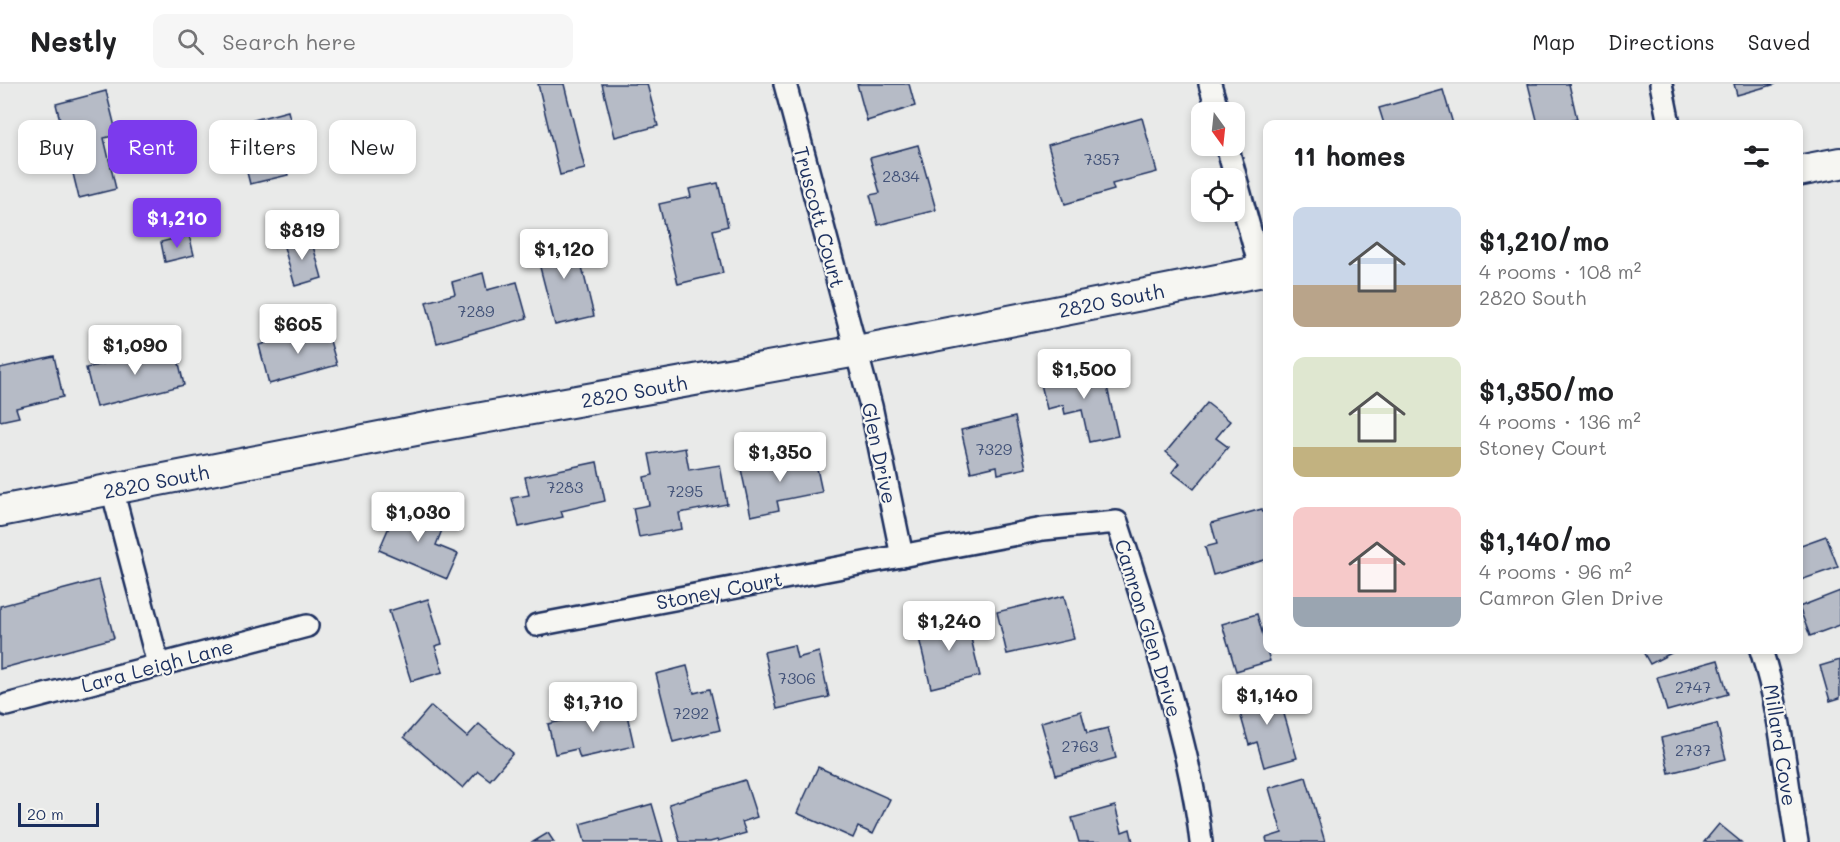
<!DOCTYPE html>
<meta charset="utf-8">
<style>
body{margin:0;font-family:Mali,sans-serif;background:#f6f6f6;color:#202124;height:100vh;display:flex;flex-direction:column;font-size:22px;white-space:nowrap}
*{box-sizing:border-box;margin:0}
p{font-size:20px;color:#757577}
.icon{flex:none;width:33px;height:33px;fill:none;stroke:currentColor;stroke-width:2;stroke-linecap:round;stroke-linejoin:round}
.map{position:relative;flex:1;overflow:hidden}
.panel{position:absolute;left:1263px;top:36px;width:540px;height:534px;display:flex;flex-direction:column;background:#fff;border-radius:12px;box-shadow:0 3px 9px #0003}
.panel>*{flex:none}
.top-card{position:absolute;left:18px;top:36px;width:570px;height:54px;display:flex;gap:12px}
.needle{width:39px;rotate:165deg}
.tools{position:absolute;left:1191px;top:18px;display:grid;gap:12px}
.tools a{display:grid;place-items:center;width:54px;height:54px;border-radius:12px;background:#fff;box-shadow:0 3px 9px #0003;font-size:30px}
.scale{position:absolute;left:18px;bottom:15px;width:81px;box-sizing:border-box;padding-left:6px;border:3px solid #1b2f5e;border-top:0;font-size:16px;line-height:21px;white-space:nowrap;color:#1b2f5e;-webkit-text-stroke:4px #f6f6f2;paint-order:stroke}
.price{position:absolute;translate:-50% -51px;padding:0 14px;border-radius:6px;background:#fff;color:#222;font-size:20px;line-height:39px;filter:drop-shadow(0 2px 3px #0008)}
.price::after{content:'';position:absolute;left:50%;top:36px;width:18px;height:14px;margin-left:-9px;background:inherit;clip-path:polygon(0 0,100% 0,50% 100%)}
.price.active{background:#7c3aed;color:#fff}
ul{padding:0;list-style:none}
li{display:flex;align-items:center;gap:18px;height:150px;padding:0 30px}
li span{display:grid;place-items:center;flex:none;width:168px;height:120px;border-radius:12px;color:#555}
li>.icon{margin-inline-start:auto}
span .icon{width:72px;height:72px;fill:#fffc;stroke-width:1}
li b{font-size:26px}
h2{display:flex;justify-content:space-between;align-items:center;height:72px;padding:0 30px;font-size:26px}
.tag{padding:0 21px;border-radius:12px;background:#fff;box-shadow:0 3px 9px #0003;font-size:21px;line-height:54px}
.tag.active{background:#7c3aed;color:#fff}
header{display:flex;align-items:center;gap:36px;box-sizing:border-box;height:84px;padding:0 30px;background:#fff;border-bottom:2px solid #e0e0e0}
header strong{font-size:28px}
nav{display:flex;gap:33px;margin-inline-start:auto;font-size:21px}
.search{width:420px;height:54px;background:#f6f6f6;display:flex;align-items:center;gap:15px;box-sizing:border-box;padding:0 21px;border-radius:12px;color:#757577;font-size:22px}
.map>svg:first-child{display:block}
.building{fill:#b6bbc6;stroke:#1b2f5e;stroke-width:1.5}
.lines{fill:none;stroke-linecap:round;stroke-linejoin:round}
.street-casing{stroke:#1b2f5e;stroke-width:26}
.secondary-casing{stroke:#1b2f5e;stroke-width:34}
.street{stroke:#f6f6f2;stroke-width:21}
.secondary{stroke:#f6f6f2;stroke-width:30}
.labels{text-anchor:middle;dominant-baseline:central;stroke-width:4.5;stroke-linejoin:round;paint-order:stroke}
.number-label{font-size:16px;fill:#425278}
.street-label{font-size:20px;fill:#1b2f5e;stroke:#f6f6f2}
</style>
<header>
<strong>Nestly</strong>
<div class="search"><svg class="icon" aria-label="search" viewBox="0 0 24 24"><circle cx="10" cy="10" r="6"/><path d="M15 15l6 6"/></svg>Search here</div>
<nav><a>Map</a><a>Directions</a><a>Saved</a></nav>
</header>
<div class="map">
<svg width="1840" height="758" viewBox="0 0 1840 758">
<rect width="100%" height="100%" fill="#e9eae9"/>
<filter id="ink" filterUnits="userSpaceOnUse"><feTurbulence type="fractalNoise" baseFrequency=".0167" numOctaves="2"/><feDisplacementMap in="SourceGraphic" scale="12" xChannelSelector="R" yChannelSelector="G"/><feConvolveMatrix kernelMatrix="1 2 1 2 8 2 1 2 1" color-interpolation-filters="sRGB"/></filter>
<g filter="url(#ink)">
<g class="building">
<polygon points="538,0 564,0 585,85 560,91"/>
<polygon points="602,0 647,0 658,42 615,53"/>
<polygon points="857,0 909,0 915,22 867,37"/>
<polygon points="1528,0 1569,0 1577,35 1556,40 1538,40"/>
<polygon points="1734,0 1776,0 1737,11"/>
<polygon points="1443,6 1453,40 1384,40 1379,24"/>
<polygon points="106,7 117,51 104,54 116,105 79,114 56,20"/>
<polygon points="288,27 296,58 281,61 288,91 250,100 235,41"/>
<polygon points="1142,34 1157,88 1112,100 1114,106 1065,120 1048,61"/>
<polygon points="918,61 936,126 878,141 870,111 880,109 870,74"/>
<polygon points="718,99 728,142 713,146 723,189 678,200 659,120 691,113 689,105"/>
<polygon points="574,150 594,232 555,241 534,160"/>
<polygon points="189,151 194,171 165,178 161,158"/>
<polygon points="294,152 296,159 311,155 322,194 295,202 282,156"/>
<polygon points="483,189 487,206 517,198 527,234 437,259 426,218 455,210 452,198"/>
<polygon points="326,243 337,281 269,300 259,261"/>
<polygon points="175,262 184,301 96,323 86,284"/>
<polygon points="54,272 63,313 16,324 19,333 0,337 0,284"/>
<polygon points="1102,280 1118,352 1089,358 1082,326 1065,330 1063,321 1047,325 1041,300 1056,297 1055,291"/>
<polygon points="1207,319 1230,337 1216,354 1228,363 1194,405 1172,388 1179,379 1166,368"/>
<polygon points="1015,333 1026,384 998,390 997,382 971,388 961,346"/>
<polygon points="685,364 689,386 720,381 727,420 679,429 682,445 639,453 633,424 649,421 644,393 653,391 649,370"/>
<polygon points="814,370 822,408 777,417 779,426 751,432 741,385"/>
<polygon points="597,378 605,417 561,427 563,433 519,443 512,414 529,411 525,393"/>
<polygon points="398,422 444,441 436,461 458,470 447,495 379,466"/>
<polygon points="1262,425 1268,443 1268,475 1213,491 1205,463 1217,460 1211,439"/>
<polygon points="1826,452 1838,483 1798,497 1798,462"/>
<polygon points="99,496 114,554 0,585 0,522"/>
<polygon points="1840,507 1840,541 1810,552 1799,523"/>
<polygon points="1064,512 1074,555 1007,570 997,528"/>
<polygon points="428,515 442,560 435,562 443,588 411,597 389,527"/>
<polygon points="965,529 980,592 931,604 918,550 940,545 938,535"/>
<polygon points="1257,530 1270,577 1236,587 1222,540"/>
<polygon points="794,561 797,574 819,568 829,613 777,625 764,568"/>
<polygon points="1642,566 1677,566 1650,580"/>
<polygon points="1718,576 1728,610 1667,627 1657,593"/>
<polygon points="1840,576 1840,614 1830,617 1820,582"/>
<polygon points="687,582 694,609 710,605 720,646 673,658 656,590"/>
<polygon points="1276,603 1297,674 1264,683 1257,658 1249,661 1236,615"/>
<polygon points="431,622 467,653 479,640 513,669 490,696 478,687 463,704 404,653"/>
<polygon points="625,622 634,662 580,674 577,665 555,670 548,640"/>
<polygon points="1081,627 1087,649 1108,644 1116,674 1056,691 1041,638"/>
<polygon points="1717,640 1726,675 1669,689 1661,654"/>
<polygon points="818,683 890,715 873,750 858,743 853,754 797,729"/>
<polygon points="1306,693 1325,758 1267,758 1266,754 1282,749 1269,704"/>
<polygon points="745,696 757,733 742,738 746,749 718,757 717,756 710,758 680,758 669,720"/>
<polygon points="652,720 663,758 585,758 580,740"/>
<polygon points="1115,722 1122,748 1130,745 1133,758 1079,758 1072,734"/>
<polygon points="1719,740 1741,758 1704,758"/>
<polygon points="548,749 554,758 533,758"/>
</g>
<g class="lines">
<defs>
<g id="street">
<polyline points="785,0 871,322 902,472"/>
<polyline points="1210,0 1218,28"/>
<polyline points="1661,0 1669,40"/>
<polyline points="1227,62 1261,187"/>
<polyline points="112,405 158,580"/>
<path d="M537,541L1043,445L1117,438C1134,489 1150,540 1165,592C1180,647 1195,701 1201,758"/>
<path d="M1761,566C1781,627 1786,694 1797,758"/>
<polyline points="7,621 307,542"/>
</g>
<g id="secondary">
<polyline points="1798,87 1840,79"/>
<polyline points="0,427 426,344 857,267 1268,186"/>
</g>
</defs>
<use href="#street" class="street-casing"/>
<use href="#secondary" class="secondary-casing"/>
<use href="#street" class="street"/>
<use href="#secondary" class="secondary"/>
</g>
</g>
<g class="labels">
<g class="number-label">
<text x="1102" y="74">7357</text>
<text x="901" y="91">2834</text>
<text x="476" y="226">7289</text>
<text x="994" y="364">7329</text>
<text x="565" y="402">7283</text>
<text x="685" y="406">7295</text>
<text x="797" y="593">7306</text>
<text x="1693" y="602">2747</text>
<text x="691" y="628">7292</text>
<text x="1080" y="661">2763</text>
<text x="1693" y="665">2737</text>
</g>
<g class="street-label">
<text transform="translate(820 133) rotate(75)">Truscott Court</text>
<text transform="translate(1111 216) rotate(-11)">2820 South</text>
<text transform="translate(634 307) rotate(-10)">2820 South</text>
<text transform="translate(880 369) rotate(78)">Glen Drive</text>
<text transform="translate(156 397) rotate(-11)">2820 South</text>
<text transform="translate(719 506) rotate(-11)">Stoney Court</text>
<text transform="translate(1149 544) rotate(73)">Camron Glen Drive</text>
<text transform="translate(157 581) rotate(-15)">Lara Leigh Lane</text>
<text transform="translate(1781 661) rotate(81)">Millard Cove</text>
</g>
</g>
</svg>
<div class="tools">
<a><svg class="needle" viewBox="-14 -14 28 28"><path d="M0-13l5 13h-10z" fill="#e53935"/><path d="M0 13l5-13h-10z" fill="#757577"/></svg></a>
<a><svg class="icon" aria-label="locate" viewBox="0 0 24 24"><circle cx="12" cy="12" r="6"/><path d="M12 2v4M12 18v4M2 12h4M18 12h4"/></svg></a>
</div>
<div class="scale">20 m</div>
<b class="price active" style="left:177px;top:165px">$1,210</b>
<b class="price" style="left:302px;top:177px">$819</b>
<b class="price" style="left:564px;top:196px">$1,120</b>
<b class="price" style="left:298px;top:271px">$605</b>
<b class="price" style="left:135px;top:292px">$1,090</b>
<b class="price" style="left:1084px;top:316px">$1,500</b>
<b class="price" style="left:780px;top:399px">$1,350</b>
<b class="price" style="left:418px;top:459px">$1,030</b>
<b class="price" style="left:949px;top:568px">$1,240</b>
<b class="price" style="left:1267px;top:642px">$1,140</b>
<b class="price" style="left:593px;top:649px">$1,710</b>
<div class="top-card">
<a class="tag">Buy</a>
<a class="tag active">Rent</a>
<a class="tag">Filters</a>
<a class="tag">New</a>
</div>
<section class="panel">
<h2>11 homes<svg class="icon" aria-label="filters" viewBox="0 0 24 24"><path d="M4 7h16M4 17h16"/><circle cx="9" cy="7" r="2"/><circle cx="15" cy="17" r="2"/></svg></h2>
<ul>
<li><span style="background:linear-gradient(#c9d6e8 65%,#b9a48a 0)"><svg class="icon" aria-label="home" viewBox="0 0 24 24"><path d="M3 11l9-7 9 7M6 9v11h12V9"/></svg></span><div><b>$1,210/mo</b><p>4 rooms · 108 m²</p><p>2820 South</p></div></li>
<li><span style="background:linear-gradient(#dfe7d0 75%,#c2b280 0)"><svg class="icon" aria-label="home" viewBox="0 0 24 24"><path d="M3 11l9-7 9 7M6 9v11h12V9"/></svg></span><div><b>$1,350/mo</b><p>4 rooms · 136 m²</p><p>Stoney Court</p></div></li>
<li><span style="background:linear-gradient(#f6c9c9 75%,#9aa5b1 0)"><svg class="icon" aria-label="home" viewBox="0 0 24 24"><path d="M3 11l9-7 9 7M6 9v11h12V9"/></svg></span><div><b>$1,140/mo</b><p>4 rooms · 96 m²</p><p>Camron Glen Drive</p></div></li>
</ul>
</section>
</div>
